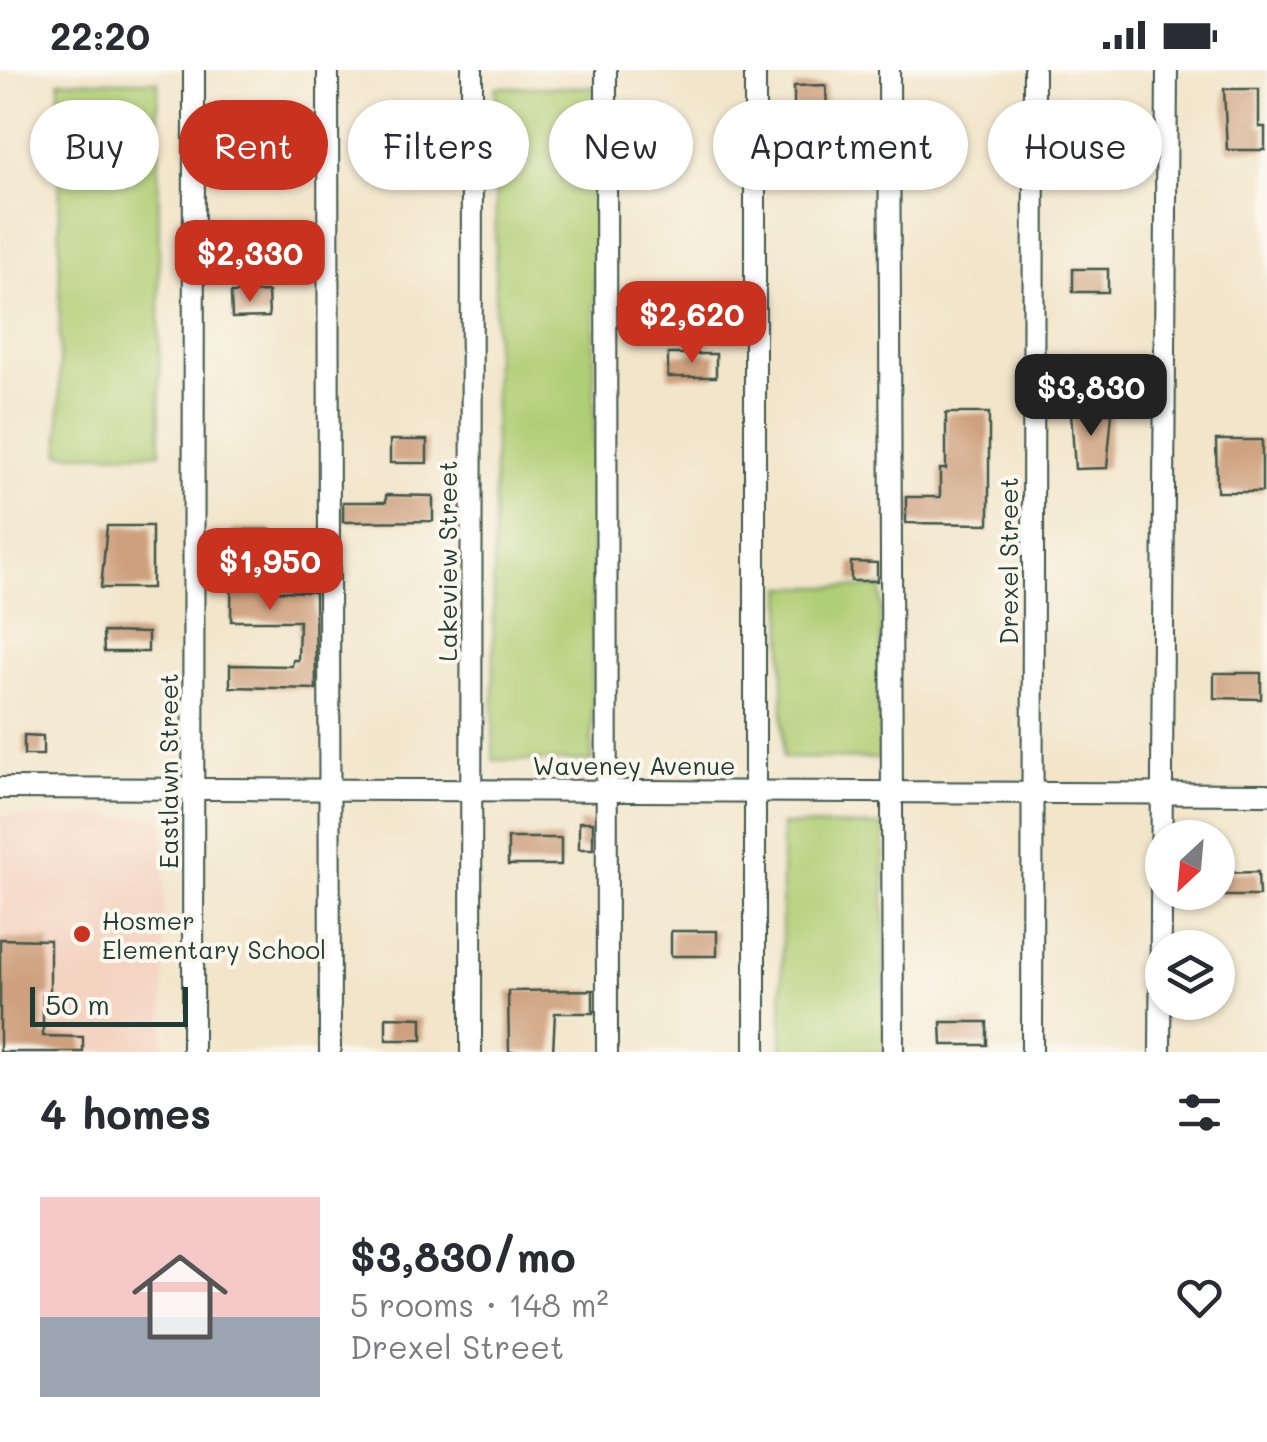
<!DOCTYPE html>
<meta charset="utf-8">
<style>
body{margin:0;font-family:Mali,sans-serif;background:#f7f7f7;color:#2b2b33;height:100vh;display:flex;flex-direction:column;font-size:38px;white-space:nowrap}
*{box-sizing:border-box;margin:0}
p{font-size:32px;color:#7c7c81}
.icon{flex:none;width:55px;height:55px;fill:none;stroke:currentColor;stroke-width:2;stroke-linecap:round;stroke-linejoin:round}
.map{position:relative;height:982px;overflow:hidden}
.panel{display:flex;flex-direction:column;background:#fff;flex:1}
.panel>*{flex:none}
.guide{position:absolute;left:30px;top:30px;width:1208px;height:90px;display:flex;gap:20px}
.needle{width:65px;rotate:206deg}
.fabs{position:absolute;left:1145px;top:750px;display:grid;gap:20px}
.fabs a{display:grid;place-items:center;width:90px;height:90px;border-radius:50%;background:#fff;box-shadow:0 2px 8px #0004;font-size:50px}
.scale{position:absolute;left:30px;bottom:25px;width:158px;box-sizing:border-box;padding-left:10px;border:5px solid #1f3d34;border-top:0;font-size:28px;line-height:35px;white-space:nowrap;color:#1f3d34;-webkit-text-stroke:8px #fbf7ec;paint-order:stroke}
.price{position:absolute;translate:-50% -85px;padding:0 22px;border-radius:20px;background:#c8321e;color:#fff;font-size:32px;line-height:65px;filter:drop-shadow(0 2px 5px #0008)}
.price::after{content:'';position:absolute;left:50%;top:60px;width:30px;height:22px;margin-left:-15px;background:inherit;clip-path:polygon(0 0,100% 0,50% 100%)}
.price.active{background:#222;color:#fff}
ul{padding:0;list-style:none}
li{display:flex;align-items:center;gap:30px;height:250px;padding:0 40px}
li+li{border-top:2px solid #e1e1e2}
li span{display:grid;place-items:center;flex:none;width:280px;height:200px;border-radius:0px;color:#555}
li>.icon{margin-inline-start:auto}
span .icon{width:120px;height:120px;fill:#fffc;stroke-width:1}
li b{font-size:42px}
h2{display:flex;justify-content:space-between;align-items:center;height:120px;padding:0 40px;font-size:42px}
.chip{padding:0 35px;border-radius:45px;background:#fff;box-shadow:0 2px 8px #0004;font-size:35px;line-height:90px}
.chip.active{background:#c8321e;color:#fff}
.status{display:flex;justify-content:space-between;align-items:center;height:70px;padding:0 50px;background:#fff;direction:ltr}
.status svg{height:28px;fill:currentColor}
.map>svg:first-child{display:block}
.built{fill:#f4d3c1}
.green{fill:#b0ce75;stroke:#688654;stroke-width:2.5}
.building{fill:#cea07e}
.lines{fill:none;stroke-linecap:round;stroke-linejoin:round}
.minor-casing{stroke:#3f564a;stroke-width:24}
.minor{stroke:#fff;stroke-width:20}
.poi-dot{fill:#c8321e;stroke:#fbf7ec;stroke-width:4}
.labels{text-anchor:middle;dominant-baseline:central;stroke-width:8;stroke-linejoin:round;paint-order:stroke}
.street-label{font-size:25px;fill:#1f3d34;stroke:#fbf7ec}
.poi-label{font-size:25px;fill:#1f3d34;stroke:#fbf7ec;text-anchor:start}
</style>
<div class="status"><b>22:20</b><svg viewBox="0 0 49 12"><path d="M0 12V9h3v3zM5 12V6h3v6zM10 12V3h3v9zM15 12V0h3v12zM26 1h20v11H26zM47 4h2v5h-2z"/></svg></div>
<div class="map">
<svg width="1267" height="982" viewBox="0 0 1267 982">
<rect width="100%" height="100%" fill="#fbf7ec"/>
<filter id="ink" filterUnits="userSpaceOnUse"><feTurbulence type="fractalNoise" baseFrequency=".01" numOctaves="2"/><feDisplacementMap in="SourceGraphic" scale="20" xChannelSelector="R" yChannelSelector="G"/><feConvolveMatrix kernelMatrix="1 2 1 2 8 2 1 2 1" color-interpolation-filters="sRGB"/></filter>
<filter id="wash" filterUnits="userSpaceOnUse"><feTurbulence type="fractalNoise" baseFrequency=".0048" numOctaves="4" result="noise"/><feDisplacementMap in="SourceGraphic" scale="40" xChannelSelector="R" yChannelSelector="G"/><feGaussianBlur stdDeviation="2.25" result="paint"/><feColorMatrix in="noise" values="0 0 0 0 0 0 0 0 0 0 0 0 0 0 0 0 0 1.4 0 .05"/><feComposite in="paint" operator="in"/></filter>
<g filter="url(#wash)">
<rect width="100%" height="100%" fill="#f2e5ca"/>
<polygon class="built" points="0,746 164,747 164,982 0,982"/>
<g class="green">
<polygon points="59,11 158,11 160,383 60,384"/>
<polygon points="496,17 596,17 592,691 493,690"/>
<polygon points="783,517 881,517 881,689 783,688"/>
<polygon points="782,755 884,756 885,982 782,982"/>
</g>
<g id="blocks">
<g class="building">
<polygon points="826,15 827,42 794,43 794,16"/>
<polygon points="1224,19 1259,19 1259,57 1265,57 1265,80 1227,80"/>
<rect x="1073" y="199" width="35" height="23"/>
<polygon points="268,222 269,247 232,248 231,223"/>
<rect x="668" y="284" width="48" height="23"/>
<polygon points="1071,342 1112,343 1107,398 1075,399"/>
<polygon points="946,343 989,343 989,454 906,453 906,427 940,427 940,399 946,399"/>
<rect x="390" y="370" width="37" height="23"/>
<polygon points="1216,370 1262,370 1262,422 1217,422"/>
<polygon points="386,425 433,426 433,451 343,452 343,432 386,432"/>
<polygon points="107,456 152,456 152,518 101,518"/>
<polygon points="232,460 271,460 272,521 315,522 316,619 230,617 230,595 292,596 293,590 298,590 299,551 231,551"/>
<polygon points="851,492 877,493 877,511 851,511"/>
<polygon points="103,562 148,563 148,582 104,582"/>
<polygon points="1214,603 1261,603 1261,629 1214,628"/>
<polygon points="24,665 43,666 43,685 24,685"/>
<rect x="579" y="752" width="14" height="27"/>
<rect x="508" y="768" width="53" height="27"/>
<polygon points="1258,802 1259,826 1218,826 1218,803"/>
<rect x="671" y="861" width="46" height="25"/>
<polygon points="0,869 50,870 50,926 43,926 43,966 83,967 83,982 0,982"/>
<polygon points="593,920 593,943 555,943 553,982 509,982 508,921"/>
<polygon points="386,947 422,948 422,970 386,970"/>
<polygon points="941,952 987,952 987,975 942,975"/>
</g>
</g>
</g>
<g filter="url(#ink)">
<use href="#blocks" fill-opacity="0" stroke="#3f564a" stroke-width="2.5"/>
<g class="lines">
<defs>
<g id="minor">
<polyline points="328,0 330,982"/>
<polyline points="606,0 607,982"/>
<polyline points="755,0 755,982"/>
<polyline points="889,0 893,982"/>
<polyline points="0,718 1267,724"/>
<polyline points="193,982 194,0"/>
<polyline points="471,982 472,0"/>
<polyline points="1032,982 1034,0"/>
<polyline points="1160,982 1167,0"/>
</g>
</defs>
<use href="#minor" class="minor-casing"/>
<use href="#minor" class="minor"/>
</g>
</g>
<circle class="poi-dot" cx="82" cy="864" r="10"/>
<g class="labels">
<g class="street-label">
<text transform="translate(447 491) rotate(-90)">Lakeview Street</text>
<text transform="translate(1008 491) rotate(-90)">Drexel Street</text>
<text x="634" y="695">Waveney Avenue</text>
<text transform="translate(168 701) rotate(-90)">Eastlawn Street</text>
</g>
<g class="poi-label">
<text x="102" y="850">Hosmer<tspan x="102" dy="29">Elementary School</tspan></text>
</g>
</g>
</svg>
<div class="fabs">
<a><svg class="needle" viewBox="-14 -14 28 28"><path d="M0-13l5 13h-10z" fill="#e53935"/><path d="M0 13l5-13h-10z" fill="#7c7c81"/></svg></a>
<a><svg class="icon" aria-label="layers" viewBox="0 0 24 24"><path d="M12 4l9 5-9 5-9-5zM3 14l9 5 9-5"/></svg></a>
</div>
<div class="scale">50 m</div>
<b class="price" style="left:250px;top:235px">$2,330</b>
<b class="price" style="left:692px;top:296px">$2,620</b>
<b class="price active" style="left:1091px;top:369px">$3,830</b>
<b class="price" style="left:270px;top:543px">$1,950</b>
<div class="guide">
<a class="chip">Buy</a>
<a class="chip active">Rent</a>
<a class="chip">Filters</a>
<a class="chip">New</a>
<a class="chip">Apartment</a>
<a class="chip">House</a>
</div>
</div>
<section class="panel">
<h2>4 homes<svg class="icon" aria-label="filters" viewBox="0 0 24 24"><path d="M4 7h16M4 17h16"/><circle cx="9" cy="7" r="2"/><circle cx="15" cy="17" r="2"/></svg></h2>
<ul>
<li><span style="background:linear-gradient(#f6c9c9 60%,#9aa5b1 0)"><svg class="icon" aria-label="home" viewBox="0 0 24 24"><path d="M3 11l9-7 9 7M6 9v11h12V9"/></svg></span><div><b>$3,830/mo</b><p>5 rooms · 148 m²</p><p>Drexel Street</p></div><svg class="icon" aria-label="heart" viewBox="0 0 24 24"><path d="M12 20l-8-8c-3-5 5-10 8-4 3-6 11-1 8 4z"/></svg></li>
</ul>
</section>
